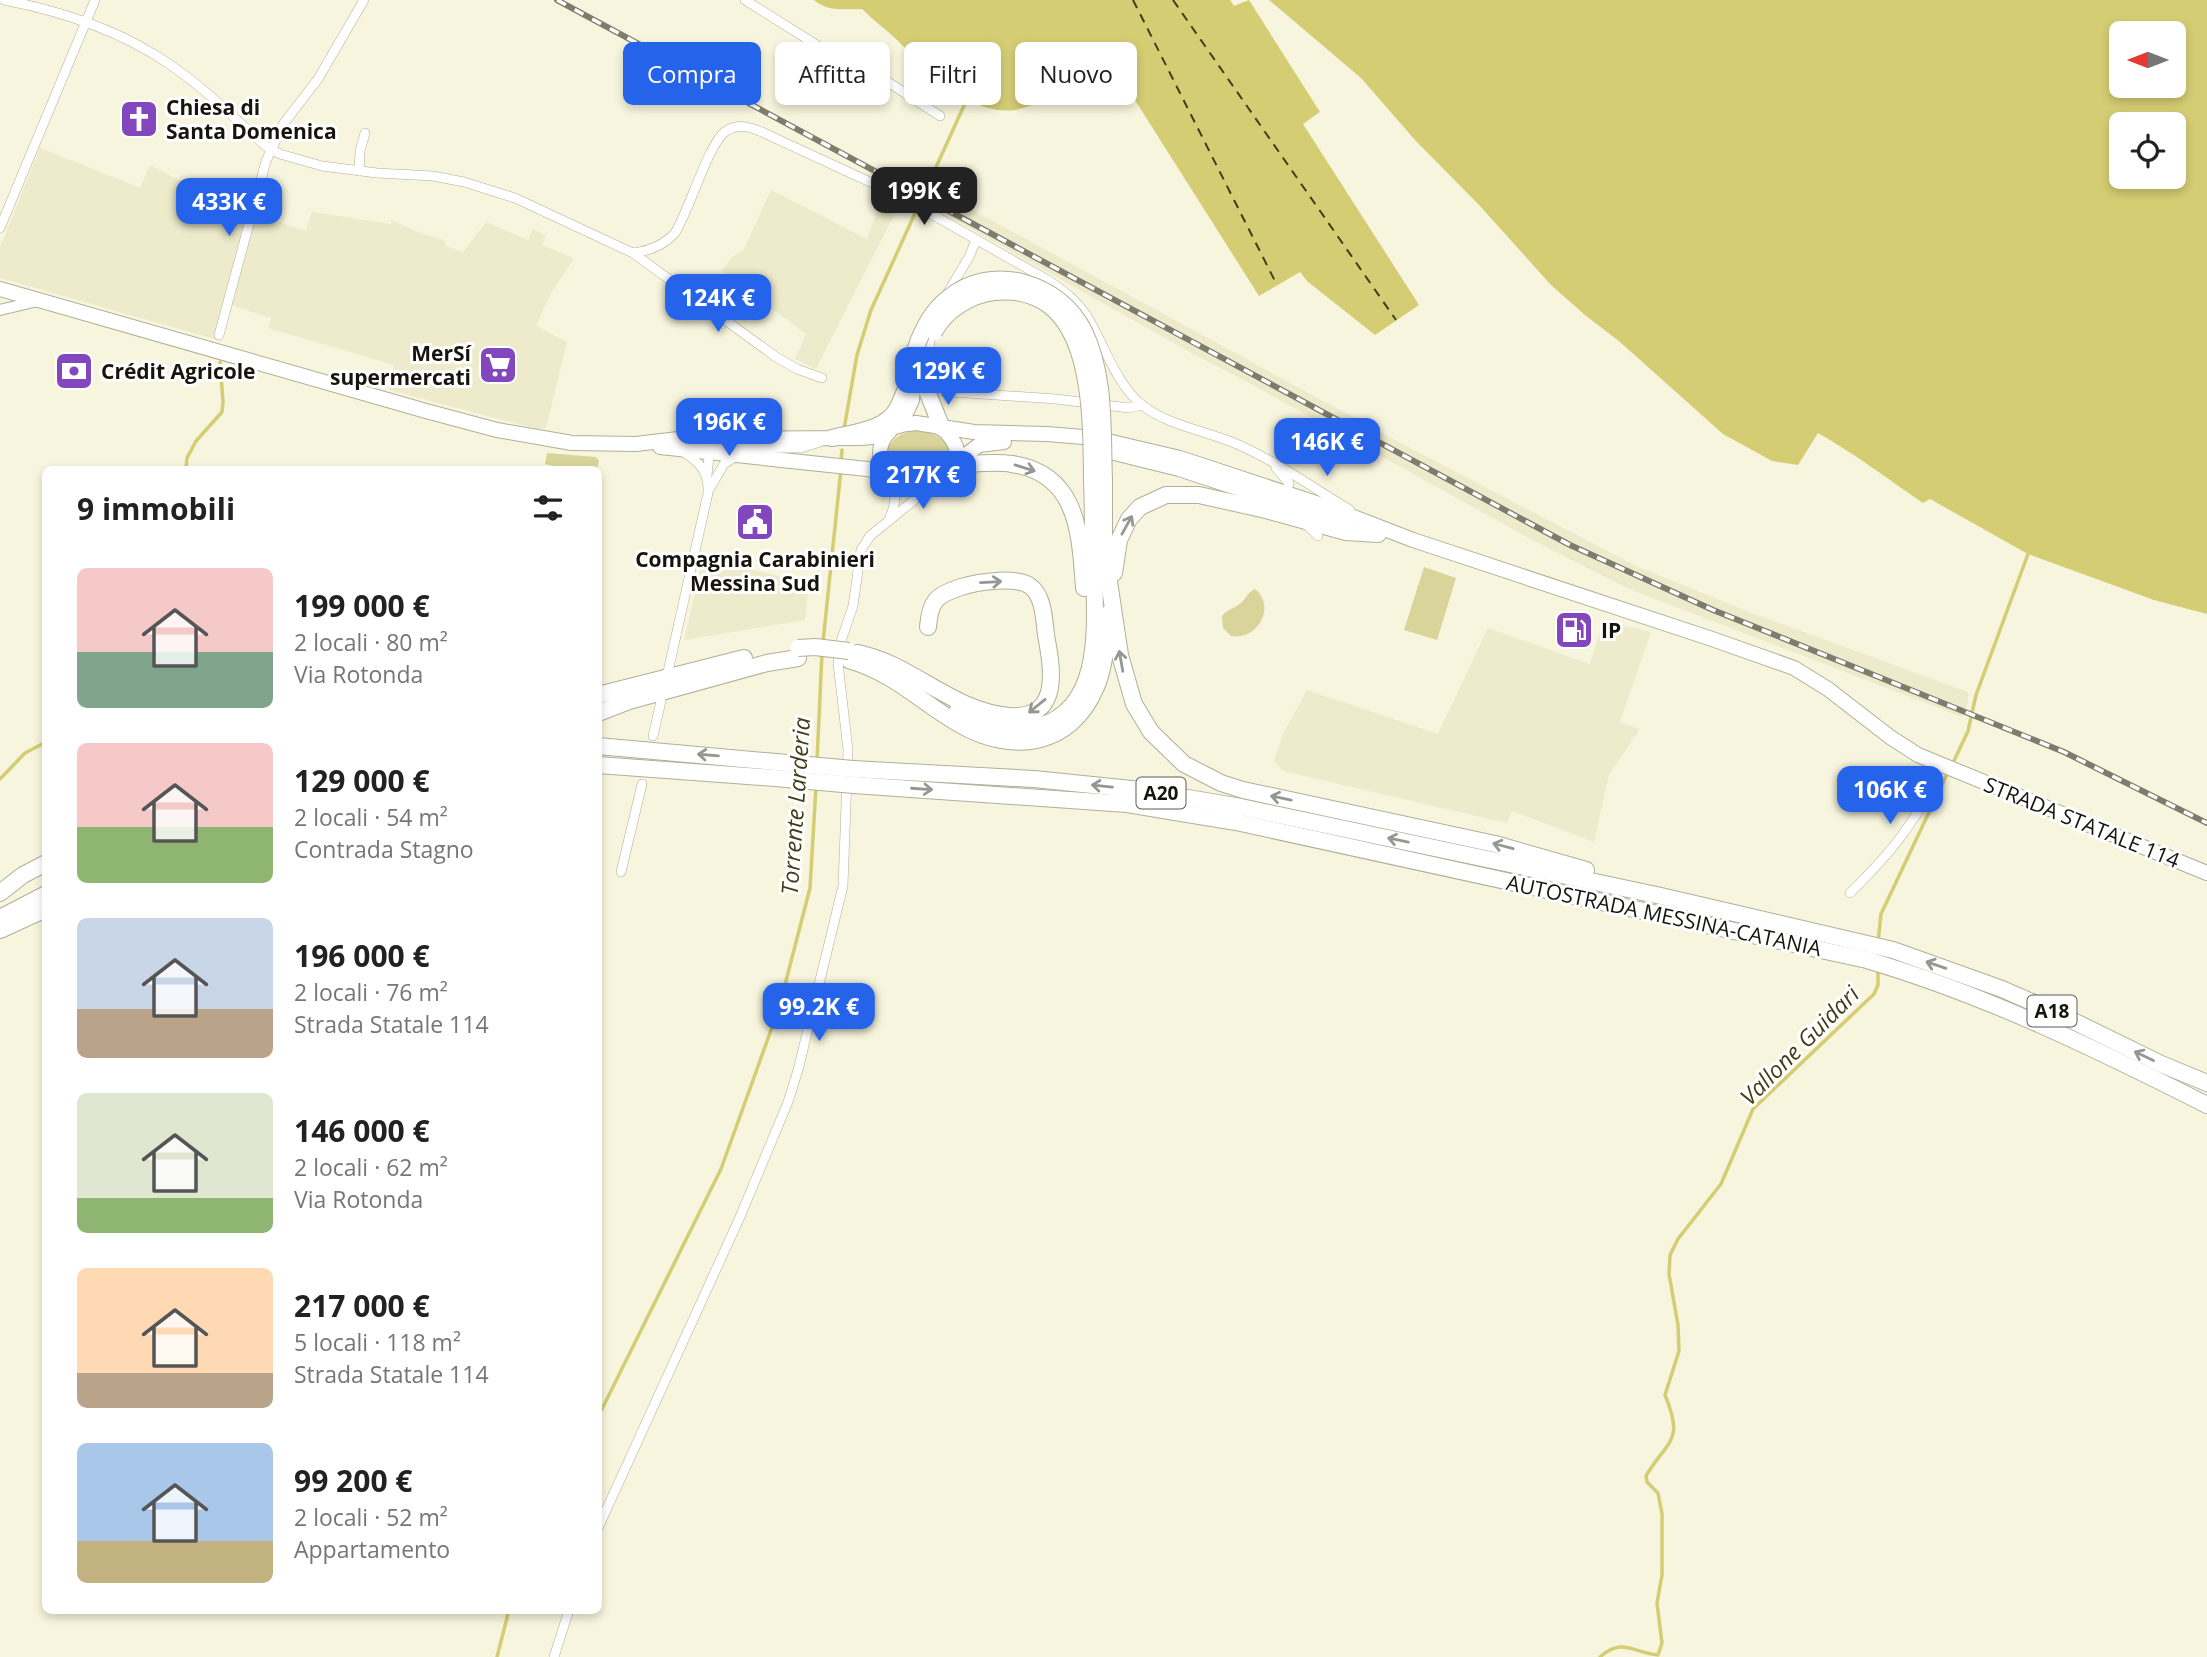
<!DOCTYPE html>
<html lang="it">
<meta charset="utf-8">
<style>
body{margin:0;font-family:"Open Sans",sans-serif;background:#f2f2f2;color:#222;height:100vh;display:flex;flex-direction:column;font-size:26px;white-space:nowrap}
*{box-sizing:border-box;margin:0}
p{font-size:23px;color:#767676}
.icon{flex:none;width:38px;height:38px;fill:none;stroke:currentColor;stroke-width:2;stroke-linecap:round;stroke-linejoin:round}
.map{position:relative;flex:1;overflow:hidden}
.panel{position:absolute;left:42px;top:466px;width:560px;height:1148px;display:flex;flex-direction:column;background:#fff;border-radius:10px;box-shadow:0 4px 10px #0003}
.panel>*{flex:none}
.top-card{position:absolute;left:623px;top:42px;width:665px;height:63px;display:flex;gap:14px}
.needle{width:46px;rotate:270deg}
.tools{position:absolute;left:2109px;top:21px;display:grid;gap:14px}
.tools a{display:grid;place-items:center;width:77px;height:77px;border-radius:10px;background:#fff;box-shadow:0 4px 10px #0003;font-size:35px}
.price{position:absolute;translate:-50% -60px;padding:0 16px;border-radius:14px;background:#2563eb;color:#fff;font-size:23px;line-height:46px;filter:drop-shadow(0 2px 4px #0008)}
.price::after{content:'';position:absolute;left:50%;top:42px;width:21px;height:16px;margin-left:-10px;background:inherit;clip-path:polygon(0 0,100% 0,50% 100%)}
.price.current{background:#222;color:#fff}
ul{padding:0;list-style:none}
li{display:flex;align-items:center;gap:21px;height:175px;padding:0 35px}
li span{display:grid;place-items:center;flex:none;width:196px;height:140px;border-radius:10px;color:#555}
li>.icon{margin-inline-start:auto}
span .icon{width:84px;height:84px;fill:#fffc;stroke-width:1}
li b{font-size:30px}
h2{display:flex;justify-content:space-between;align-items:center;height:84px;padding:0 35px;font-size:30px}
.tag{padding:0 24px;border-radius:10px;background:#fff;box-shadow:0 4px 10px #0003;font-size:24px;line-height:63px}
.tag.current{background:#2563eb;color:#fff}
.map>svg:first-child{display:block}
.built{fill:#edebcb}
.green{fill:#d9d499}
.water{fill:#d5cd74;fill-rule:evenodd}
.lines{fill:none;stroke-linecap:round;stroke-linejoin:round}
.stream{stroke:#d5cd74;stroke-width:3.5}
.ferry{stroke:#413d17;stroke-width:2;stroke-dasharray:9 7;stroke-linecap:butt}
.minor-casing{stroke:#b1af98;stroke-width:10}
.tertiary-casing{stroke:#b1af98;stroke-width:12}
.primary-casing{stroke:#b1af98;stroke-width:16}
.motorway-casing{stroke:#b1af98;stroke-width:18}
.minor{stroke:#fff;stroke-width:9}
.tertiary{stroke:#fff;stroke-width:10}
.primary{stroke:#fff;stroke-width:14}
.motorway{stroke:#fff;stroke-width:16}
.rail-casing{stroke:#7e7d6d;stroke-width:6}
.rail{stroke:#fff;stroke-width:3.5;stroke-dasharray:10;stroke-linecap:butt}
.motorway-bridge-casing{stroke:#b1af98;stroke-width:18;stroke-linecap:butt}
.motorway-bridge{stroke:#fff;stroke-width:16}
.oneway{stroke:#969692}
.labels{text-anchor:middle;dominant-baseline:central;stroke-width:6;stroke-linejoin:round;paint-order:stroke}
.shield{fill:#fff;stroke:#5c5b56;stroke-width:2}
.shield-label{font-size:19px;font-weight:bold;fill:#16150d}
.poi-label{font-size:21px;font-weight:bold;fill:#16150d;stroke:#fff;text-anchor:start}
.street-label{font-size:21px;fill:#16150d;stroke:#fff}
.water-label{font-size:23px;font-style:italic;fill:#413d17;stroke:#fff}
</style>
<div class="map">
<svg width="2207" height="1657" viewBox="0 0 2207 1657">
<rect width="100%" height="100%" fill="#f7f5dd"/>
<g class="built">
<polygon points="40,148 140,188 150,165 227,205 306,231 312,212 391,224 391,220 418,232 446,241 445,246 463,252 486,222 528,240 533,229 546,236 542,245 574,258 551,293 536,326 567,342 546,428 537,429 389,390 394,365 268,328 271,318 231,305 221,341 0,278 0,247"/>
<polygon points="771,190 867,239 881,200 897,209 816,369 795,359 806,334 722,271 731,258 744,249"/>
<polygon points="958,202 1395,440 1638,567 1752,613 1968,692 1968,703 1962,717 1629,589 1536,542 1251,384 1186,350 950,217"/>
<polygon points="703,558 809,583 805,620 684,640"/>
<polygon points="1621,625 1651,632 1620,722 1640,729 1609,775 1594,842 1512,811 1507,823 1283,771 1274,761 1283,734 1307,690 1438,734 1488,628 1590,664 1601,628 1619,634"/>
</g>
<g class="green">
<path d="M916,430C984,438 932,502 894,466C876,448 898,432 916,430Z"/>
<polygon points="547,453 596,457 599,461 597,469 566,469 545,464"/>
<polygon points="1424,567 1456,578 1437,640 1404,630"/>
<path d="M1255,589C1277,607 1257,641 1231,636L1223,628L1222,616C1228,608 1235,609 1242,602C1247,597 1248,592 1255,589Z"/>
</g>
<g class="water">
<path d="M814,0H1230L1234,6L1249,0L1320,112L1303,124L1419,305L1375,335L1307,281L1300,272L1259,296L1133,97L1121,105L1103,80C1071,71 1061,89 1035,103C983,132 928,71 895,38C884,28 873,20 862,9C846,9 827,12 814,0Z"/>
<path d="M1269,0H2207V614L2154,600L2028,554L1930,499L1923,503C1888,479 1855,454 1818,433L1798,465L1772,461L1723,434L1620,342L1585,315L1551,285L1480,206L1415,140L1361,78ZM2174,33V86H2121V33ZM2174,124V177H2121V124Z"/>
</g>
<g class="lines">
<g class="stream">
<polyline points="844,429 857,355 871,310 967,99"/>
<polyline points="841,461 842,450"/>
<polyline points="186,469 187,458 196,441 222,412 223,402 220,362"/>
<polyline points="823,642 841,469"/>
<polyline points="817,761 822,653"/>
<polyline points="1952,765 1968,731 1976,695 2028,554"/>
<polyline points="0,779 25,753 46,742"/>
<polyline points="1878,942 1881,914 1948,772"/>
<polyline points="598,1417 721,1169 779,1008 810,888 816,786"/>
<polyline points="497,1657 509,1610"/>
<path d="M1600,1657C1623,1637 1633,1653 1658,1655L1662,1643L1657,1603L1662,1575V1514L1658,1493L1647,1482L1646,1476C1667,1440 1685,1443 1665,1395L1679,1351L1678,1325L1669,1274L1670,1255L1678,1239L1721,1184L1753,1109L1874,994L1878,985V970"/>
</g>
<g class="ferry">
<polyline points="1133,0 1277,285"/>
<polyline points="1173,0 1396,320"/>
</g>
<defs>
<g id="minor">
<path d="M4,0C61,11 120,30 169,64C205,88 235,119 267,147L280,154L322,166L377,173L433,176L464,182L515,198L633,253L776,357L797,369L822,378"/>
<polyline points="745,0 839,59 888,82 940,116"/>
<polyline points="359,171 360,151 365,133"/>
<polyline points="0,228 95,0"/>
<path d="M633,253C649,251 664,245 675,233C689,211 709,142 726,131C738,123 750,127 762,132L898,195L1051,282C1065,292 1077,301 1086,315C1105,344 1114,382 1142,405C1168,426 1208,431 1239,445C1279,463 1313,488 1350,510"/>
<polyline points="945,297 969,257 976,240"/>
<path d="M932,329C927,352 927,381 952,392L1056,399L1129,408L1142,405"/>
<polyline points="219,335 266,161 284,123 318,79 364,0"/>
<polyline points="1276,468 1289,483 1286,493"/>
<polyline points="707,475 709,457 713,452 726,448 801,448 820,442"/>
<path d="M890,475C896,490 897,502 890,517"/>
<polyline points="710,488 724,464 736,456"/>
<polyline points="1307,525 1318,536"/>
<path d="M667,676L708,493C709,474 701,463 685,453"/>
<polyline points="653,736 661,701"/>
<polyline points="621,872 642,784"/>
<path d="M1850,893C1888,856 1923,816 1940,764"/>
<polyline points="598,1528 740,1217 788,1102 798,1070 843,886 848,750 838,663 840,644 853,606 861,550 870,536 934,484"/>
<polyline points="554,1657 569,1610"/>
</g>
<polyline id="tertiary" points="0,310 38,301"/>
<g id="primary">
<polyline points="0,289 426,411 497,430 572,443 636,444 678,439 862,438 872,437 899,425 916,423 974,432 1047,434 1095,438 1180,458 1325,506 1413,540 1712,639 1794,668 1828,689 1890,737 1918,755 2207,873"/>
<path d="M890,431C879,441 878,455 883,468C904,491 939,488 957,465C961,450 953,438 942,428"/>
<polyline points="660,447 867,469 888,473"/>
<polyline points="1094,448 1179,469 1346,524"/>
<polyline points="959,460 979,445 1004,442"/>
</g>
<g id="motorway">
<polyline points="925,354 925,386 942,428"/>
<polyline points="899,425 911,400 916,348"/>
<path d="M832,438C852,433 886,430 897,409C903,398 907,385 912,373"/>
<path d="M957,465C976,464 994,461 1012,464C1079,474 1080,535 1084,588"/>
<polyline points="1104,479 1104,548 1120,655 1134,704 1151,732 1184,764 1221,783 1243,790 1495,844 1586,870"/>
<polyline points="1114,573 1119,540 1129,519 1140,507 1166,495 1199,495 1266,510 1346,532 1378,534"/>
<path d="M858,653C912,664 953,712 1010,716C1062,719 1052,668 1046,635C1044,620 1044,596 1030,586C1016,576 977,582 961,587C936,595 930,601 928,627"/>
<path d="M849,660C896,674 919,701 959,724C1012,755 1071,747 1096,687C1106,664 1106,638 1109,613"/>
<polyline points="598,695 744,658"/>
<path d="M958,710C983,724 1011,735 1040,726C1104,707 1095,623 1094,571C1093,540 1093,510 1092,479"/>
<polyline points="598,713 629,701 767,663 798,658"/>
<polyline points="598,746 776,762"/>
<polyline points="598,765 775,778"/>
<polyline points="853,769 1034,779 1141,790 1241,807 1661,896 1893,950 2002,989 2059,1014 2161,1064 2207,1083"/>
<path d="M854,785L1127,804L1236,822L1867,960C1986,995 2096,1049 2207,1105"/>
<polyline points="0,893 23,875 46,863"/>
<polyline points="0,918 46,894"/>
<polyline points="0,930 46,909"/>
</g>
</defs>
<use href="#minor" class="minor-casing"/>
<use href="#tertiary" class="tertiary-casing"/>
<use href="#primary" class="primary-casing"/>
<use href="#motorway" class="motorway-casing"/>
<use href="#minor" class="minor"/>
<use href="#tertiary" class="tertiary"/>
<use href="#primary" class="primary"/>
<use href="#motorway" class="motorway"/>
<defs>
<polyline id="rail" points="557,0 1570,545 1713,610 2064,752 2207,823"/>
</defs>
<use href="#rail" class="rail-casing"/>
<use href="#rail" class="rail"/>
<defs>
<g id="motorway-bridge">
<path d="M934,332C945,311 969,295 994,292C1095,282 1091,412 1092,479"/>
<path d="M916,348C922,330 931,312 947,299C991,261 1060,282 1084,331C1106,376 1102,431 1104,479"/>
<polyline points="798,648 815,647 849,651"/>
<polyline points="776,762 853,769"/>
<polyline points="775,778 854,785"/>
</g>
</defs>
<use href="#motorway-bridge" class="motorway-bridge-casing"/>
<use href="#motorway-bridge" class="motorway-bridge"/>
</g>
<defs><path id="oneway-shaft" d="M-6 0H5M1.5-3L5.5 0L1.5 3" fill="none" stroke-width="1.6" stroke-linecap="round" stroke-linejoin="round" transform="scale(1.75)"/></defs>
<g class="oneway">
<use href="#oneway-shaft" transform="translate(1025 468) rotate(17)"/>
<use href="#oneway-shaft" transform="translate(1127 525) rotate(-61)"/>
<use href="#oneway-shaft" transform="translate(991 582) rotate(-3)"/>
<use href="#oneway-shaft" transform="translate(1121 661) rotate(-100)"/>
<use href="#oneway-shaft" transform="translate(1037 706) rotate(141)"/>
<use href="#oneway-shaft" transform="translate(708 755) rotate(-175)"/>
<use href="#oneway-shaft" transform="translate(1102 786) rotate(-174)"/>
<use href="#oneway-shaft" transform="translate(922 789) rotate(4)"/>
<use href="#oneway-shaft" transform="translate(1281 798) rotate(-168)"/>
<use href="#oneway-shaft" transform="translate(1398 840) rotate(-168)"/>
<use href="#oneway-shaft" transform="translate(1503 846) rotate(-165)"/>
<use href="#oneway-shaft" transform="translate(1936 965) rotate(-161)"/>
<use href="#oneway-shaft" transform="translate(2144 1056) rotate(-154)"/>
</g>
<defs>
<symbol id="church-square" viewBox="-11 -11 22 22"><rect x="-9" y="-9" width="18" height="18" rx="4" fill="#8347bd" stroke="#fff"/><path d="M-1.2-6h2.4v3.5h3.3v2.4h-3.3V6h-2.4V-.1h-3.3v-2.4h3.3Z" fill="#fff"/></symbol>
<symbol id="supermarket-square" viewBox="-11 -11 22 22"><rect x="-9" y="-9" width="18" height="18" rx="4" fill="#8347bd" stroke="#fff"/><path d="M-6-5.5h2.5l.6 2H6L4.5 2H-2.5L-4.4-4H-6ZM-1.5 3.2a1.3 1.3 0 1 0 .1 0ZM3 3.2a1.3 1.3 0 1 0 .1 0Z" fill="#fff"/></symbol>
<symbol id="bank-square" viewBox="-11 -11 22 22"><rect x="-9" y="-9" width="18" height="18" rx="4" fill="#8347bd" stroke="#fff"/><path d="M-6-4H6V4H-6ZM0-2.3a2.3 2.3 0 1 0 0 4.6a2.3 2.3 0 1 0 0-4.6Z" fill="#fff"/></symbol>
<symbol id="civic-square" viewBox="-11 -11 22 22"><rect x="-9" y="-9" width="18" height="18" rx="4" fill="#8347bd" stroke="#fff"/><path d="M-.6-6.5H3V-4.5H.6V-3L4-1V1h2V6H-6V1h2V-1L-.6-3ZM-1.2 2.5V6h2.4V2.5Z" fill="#fff"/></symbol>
<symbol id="fuel-square" viewBox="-11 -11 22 22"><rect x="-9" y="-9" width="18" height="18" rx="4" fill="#8347bd" stroke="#fff"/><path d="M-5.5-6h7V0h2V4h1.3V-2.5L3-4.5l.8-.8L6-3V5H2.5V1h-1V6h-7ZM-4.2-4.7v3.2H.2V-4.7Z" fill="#fff"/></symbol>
</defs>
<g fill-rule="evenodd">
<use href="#church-square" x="117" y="97" width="44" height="44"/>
<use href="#supermarket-square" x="476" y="343" width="44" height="44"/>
<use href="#bank-square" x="52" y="349" width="44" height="44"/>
<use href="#civic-square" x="733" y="500" width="44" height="44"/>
<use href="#fuel-square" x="1552" y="608" width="44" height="44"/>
</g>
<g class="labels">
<g class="shield">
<rect x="1136.5" y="777.5" width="49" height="31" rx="5"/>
<rect x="2027.5" y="995.5" width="49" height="31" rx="5"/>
</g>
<g class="shield-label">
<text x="1161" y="793">A20</text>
<text x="2052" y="1011">A18</text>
</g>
<g class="poi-label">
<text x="166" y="107">Chiesa di<tspan x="166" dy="24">Santa Domenica</tspan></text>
<text x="471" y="353" text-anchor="end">MerSí<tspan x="471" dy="24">supermercati</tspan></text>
<text x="101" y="371">Crédit Agricole</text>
<text x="755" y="559" text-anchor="middle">Compagnia Carabinieri<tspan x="755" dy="24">Messina Sud</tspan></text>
<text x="1601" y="630">IP</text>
</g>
<g class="street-label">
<text transform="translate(2082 822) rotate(22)">STRADA STATALE 114</text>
<text transform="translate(1664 915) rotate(12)">AUTOSTRADA MESSINA-CATANIA</text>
</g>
<g class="water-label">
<text transform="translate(795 806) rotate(-86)">Torrente Larderia</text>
<text transform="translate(1799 1045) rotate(-45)">Vallone Guidari</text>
</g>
</g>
</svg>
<div class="tools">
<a><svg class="needle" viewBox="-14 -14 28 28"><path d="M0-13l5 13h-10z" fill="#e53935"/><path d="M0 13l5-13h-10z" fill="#767676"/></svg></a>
<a><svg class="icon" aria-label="locate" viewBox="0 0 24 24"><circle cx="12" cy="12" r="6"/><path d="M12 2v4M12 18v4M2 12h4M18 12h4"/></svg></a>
</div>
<b class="price current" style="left:924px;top:227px">199K €</b>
<b class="price" style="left:229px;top:238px">433K €</b>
<b class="price" style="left:718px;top:334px">124K €</b>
<b class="price" style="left:948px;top:407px">129K €</b>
<b class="price" style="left:729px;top:458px">196K €</b>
<b class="price" style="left:1327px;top:478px">146K €</b>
<b class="price" style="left:923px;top:511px">217K €</b>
<b class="price" style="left:1890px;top:826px">106K €</b>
<b class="price" style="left:819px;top:1043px">99.2K €</b>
<div class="top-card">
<a class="tag current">Compra</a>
<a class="tag">Affitta</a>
<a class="tag">Filtri</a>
<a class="tag">Nuovo</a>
</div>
<section class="panel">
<h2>9 immobili<svg class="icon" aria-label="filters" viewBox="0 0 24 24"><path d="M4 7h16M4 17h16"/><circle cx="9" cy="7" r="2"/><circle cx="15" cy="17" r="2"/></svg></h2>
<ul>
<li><span style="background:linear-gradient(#f6c9c9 60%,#7fa58c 0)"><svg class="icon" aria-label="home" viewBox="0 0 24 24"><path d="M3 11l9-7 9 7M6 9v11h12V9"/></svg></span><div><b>199 000 €</b><p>2 locali · 80 m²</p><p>Via Rotonda</p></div></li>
<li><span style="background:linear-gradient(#f6c9c9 60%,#8fb573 0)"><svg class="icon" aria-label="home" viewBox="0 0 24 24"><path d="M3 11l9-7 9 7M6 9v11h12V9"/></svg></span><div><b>129 000 €</b><p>2 locali · 54 m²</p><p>Contrada Stagno</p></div></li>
<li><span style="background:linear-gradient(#c9d6e8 65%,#b9a48a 0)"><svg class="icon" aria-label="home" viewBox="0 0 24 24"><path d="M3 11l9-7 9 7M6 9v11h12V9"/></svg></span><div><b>196 000 €</b><p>2 locali · 76 m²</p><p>Strada Statale 114</p></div></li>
<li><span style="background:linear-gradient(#dfe7d0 75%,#8fb573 0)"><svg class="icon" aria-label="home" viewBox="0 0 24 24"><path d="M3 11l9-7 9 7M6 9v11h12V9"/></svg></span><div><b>146 000 €</b><p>2 locali · 62 m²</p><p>Via Rotonda</p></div></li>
<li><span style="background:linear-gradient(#ffd9b3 75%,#b9a48a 0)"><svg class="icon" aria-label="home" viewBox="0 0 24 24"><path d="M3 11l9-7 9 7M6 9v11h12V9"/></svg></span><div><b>217 000 €</b><p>5 locali · 118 m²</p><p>Strada Statale 114</p></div></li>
<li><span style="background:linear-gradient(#a9c7e8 70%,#c2b280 0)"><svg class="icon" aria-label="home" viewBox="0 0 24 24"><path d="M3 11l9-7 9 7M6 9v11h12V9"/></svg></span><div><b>99 200 €</b><p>2 locali · 52 m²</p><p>Appartamento</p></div></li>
</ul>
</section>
</div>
